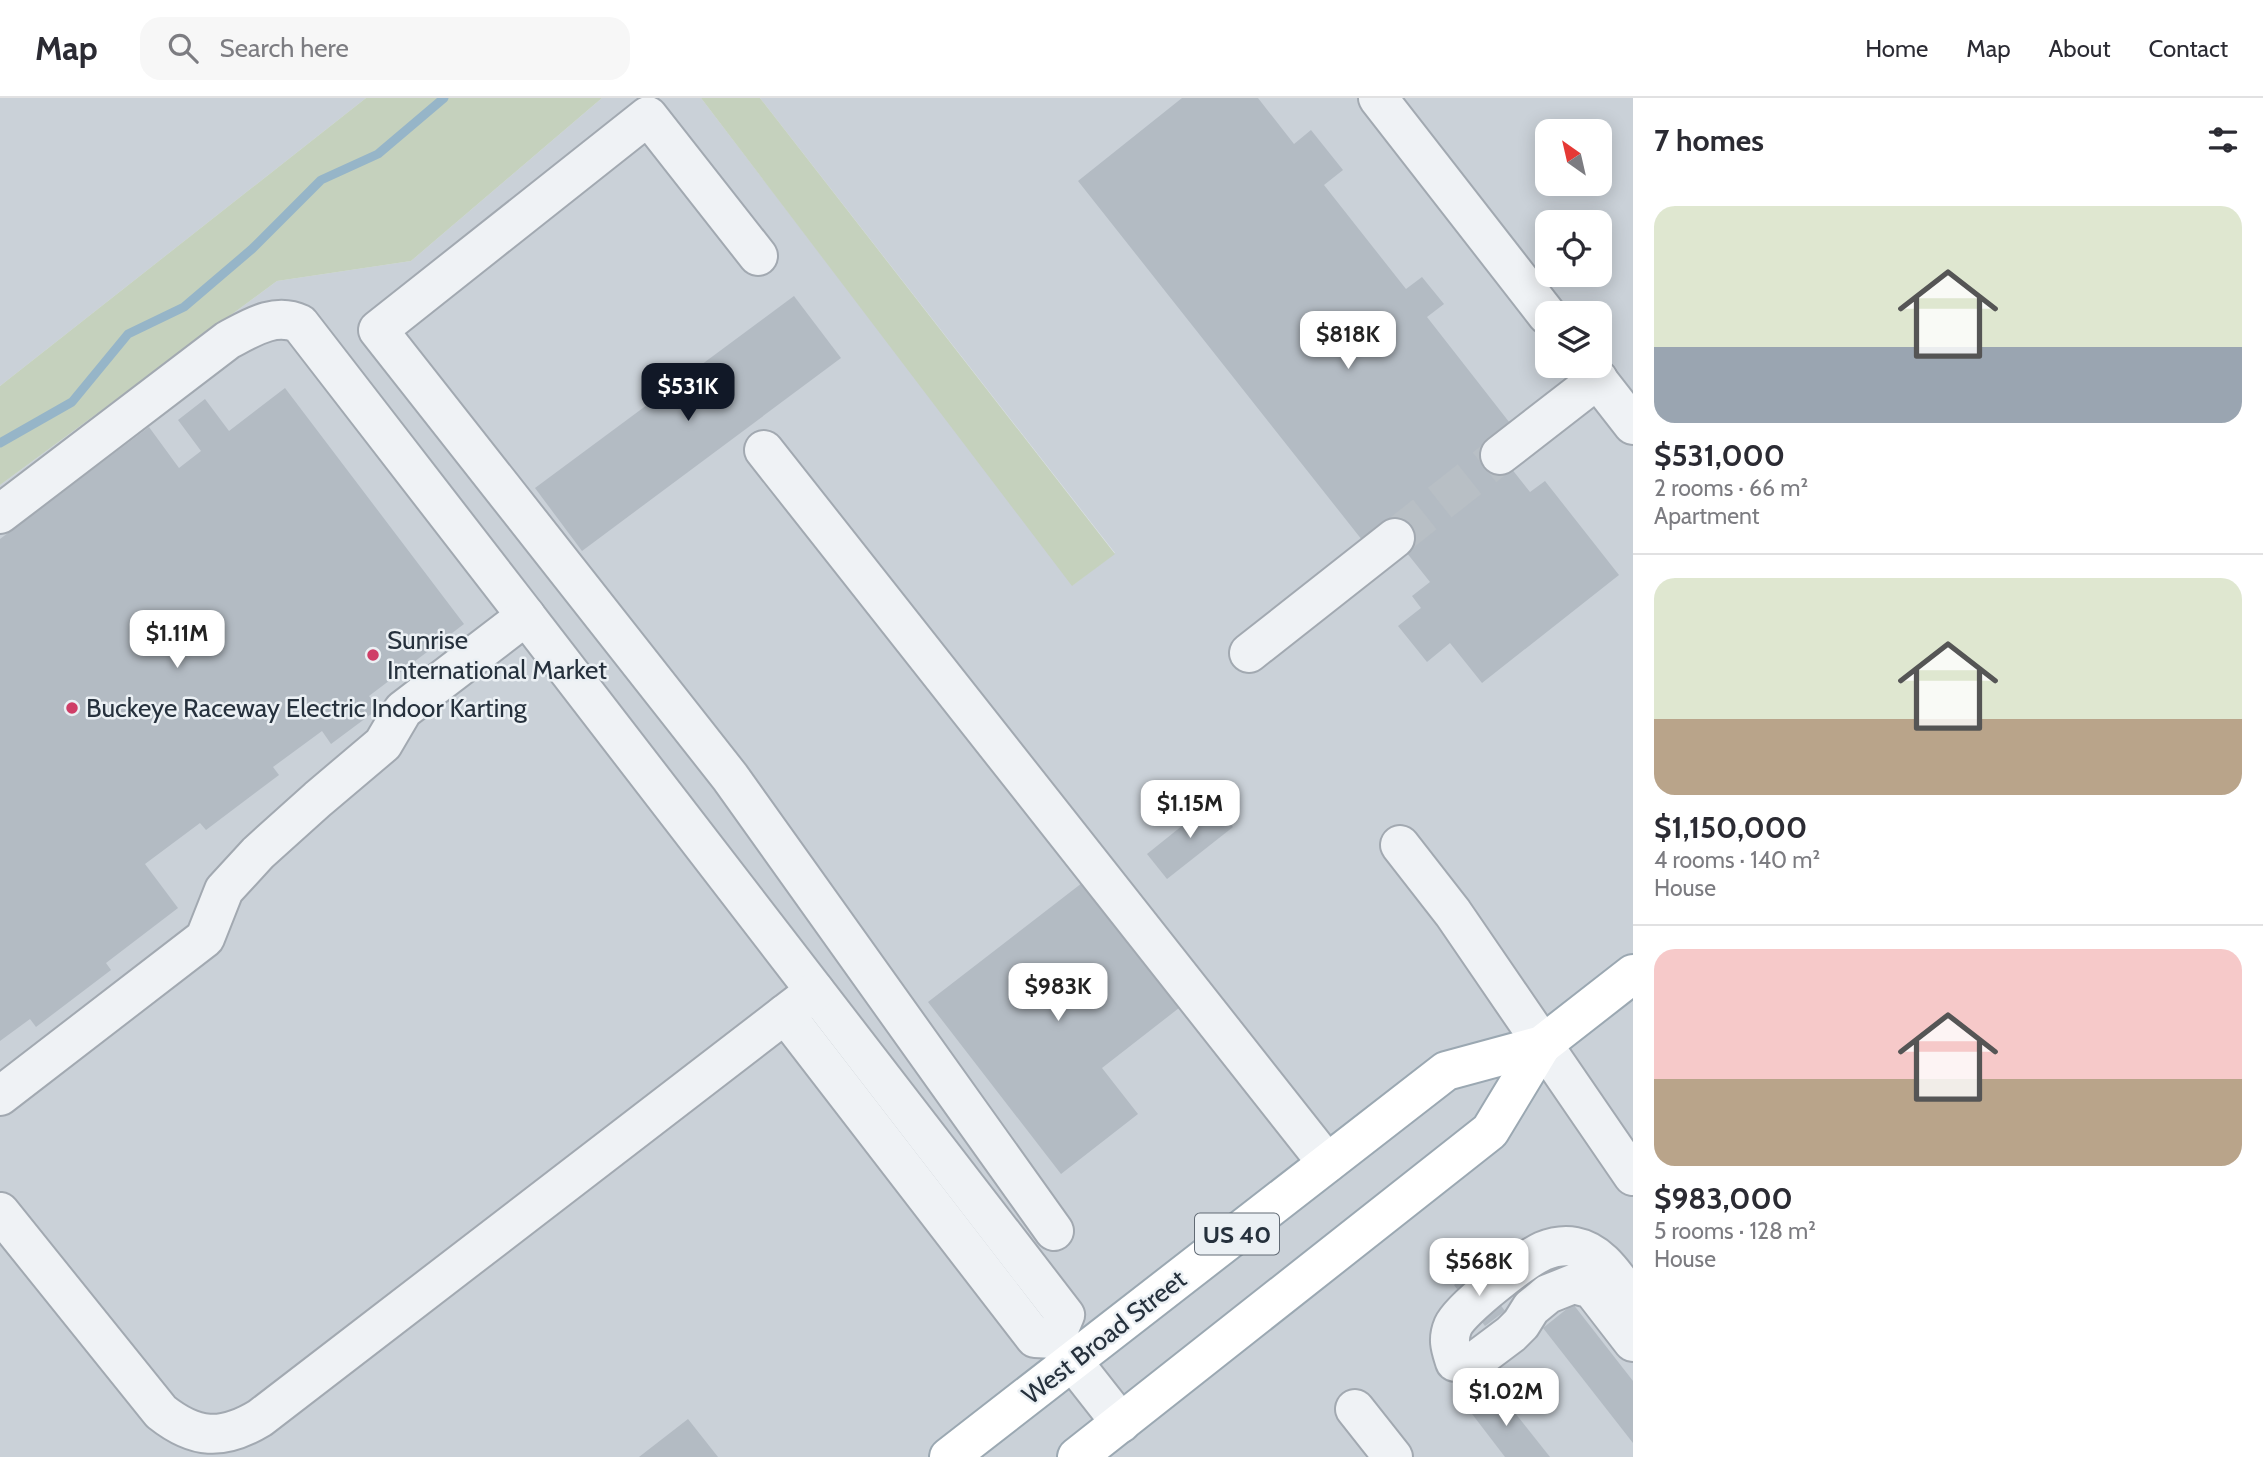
<!DOCTYPE html>
<meta charset="utf-8">
<style>
body{margin:0;font-family:Cabin,sans-serif;background:#f7f7f7;color:#2b2b33;height:100vh;display:flex;flex-direction:column;font-size:26px;white-space:nowrap}
*{box-sizing:border-box;margin:0}
p{font-size:23px;color:#7c7c81}
.icon{flex:none;width:38px;height:38px;fill:none;stroke:currentColor;stroke-width:2;stroke-linecap:round;stroke-linejoin:round}
.map{position:relative;flex:1;overflow:hidden}
.side{display:flex;flex-direction:column;background:#fff;width:630px}
.side>*{flex:none}
.needle{width:46px;rotate:326deg}
.tools{position:absolute;left:1535px;top:21px;display:grid;gap:14px}
.tools a{display:grid;place-items:center;width:77px;height:77px;border-radius:14px;background:#fff;box-shadow:0 4px 18px #0003;font-size:35px}
.price{position:absolute;translate:-50% -60px;padding:0 16px;border-radius:14px;background:#fff;color:#222;font-size:23px;line-height:46px;filter:drop-shadow(0 2px 4px #0008)}
.price::after{content:'';position:absolute;left:50%;top:42px;width:21px;height:16px;margin-left:-10px;background:inherit;clip-path:polygon(0 0,100% 0,50% 100%)}
.price.selected{background:#111827;color:#fff}
ul{padding:0;list-style:none}
li{display:grid;align-content:center;gap:14px;height:371px;padding:0 21px}
li+li{border-top:2px solid #e1e1e2}
li span{display:grid;place-items:center;height:217px;border-radius:21px;color:#555}
li>.icon{margin-inline-start:auto}
span .icon{width:126px;height:126px;fill:#fffc;stroke-width:1}
li b{font-size:30px}
h2{display:flex;justify-content:space-between;align-items:center;height:84px;padding:0 21px;font-size:30px}
header{display:flex;align-items:center;gap:42px;box-sizing:border-box;height:98px;padding:0 35px;background:#fff;border-bottom:2px solid #e1e1e2}
header strong{font-size:33px}
nav{display:flex;gap:38px;margin-inline-start:auto;font-size:24px}
.search{width:490px;height:63px;background:#f7f7f7;display:flex;align-items:center;gap:18px;box-sizing:border-box;padding:0 24px;border-radius:21px;color:#7c7c81;font-size:26px}
main{display:flex;flex:1;min-height:0}
.map>svg:first-child{display:block}
.built{fill:#cad1d8;fill-rule:evenodd}
.green{fill:#c5d1bd}
.lines{fill:none;stroke-linecap:round;stroke-linejoin:round}
.stream{stroke:#96b5c8;stroke-width:9}
.building{fill:#b3bbc3}
.minor-tunnel{stroke:#b8bfc5;stroke-width:38;stroke-dasharray:38 19;stroke-linecap:butt}
.minor-casing{stroke:#a2a9b1;stroke-width:42}
.major-casing{stroke:#9ba8b2;stroke-width:42}
.minor{stroke:#eff2f5;stroke-width:38}
.major{stroke:#fff;stroke-width:38}
.poi-dot{fill:#cf3e67;stroke:#ebf0f4;stroke-width:2.5}
.labels{text-anchor:middle;dominant-baseline:central;stroke-width:5;stroke-linejoin:round;paint-order:stroke}
.shield{fill:#ebf0f4;stroke:#616a74;stroke-width:2}
.shield-label{font-size:24px;font-weight:bold;fill:#26313d}
.poi-label{font-size:26px;fill:#26313d;stroke:#ebf0f4;text-anchor:start}
.street-label{font-size:26px;fill:#26313d;stroke:#ebf0f4}
</style>
<header>
<strong>Map</strong>
<div class="search"><svg class="icon" aria-label="search" viewBox="0 0 24 24"><circle cx="10" cy="10" r="6"/><path d="M15 15l6 6"/></svg>Search here</div>
<nav><a>Home</a><a>Map</a><a>About</a><a>Contact</a></nav>
</header>
<main>
<div class="map">
<svg width="1633" height="1359" viewBox="0 0 1633 1359">
<rect width="100%" height="100%" fill="#dce2e7"/>
<g class="built">
<polygon points="0,0 366,0 0,288"/>
<path d="M602,0H701L1073,487L1115,455L760,0H1633V1359H0V387L277,183L411,163ZM1547,33H1600V86H1547ZM1547,124H1600V177H1547ZM1547,215H1600V268H1547Z"/>
</g>
<g class="green">
<polygon points="366,0 602,0 411,163 277,183 0,387 0,288"/>
<polygon points="701,0 760,0 1115,456 1072,488"/>
</g>
<g class="lines">
<polyline class="stream" points="0,345 72,304 128,236 184,209 252,151 321,82 378,56 444,0"/>
</g>
<g class="building">
<polygon points="1182,0 1258,0 1294,46 1311,32 1343,72 1324,87 1406,191 1422,179 1444,206 1427,219 1513,329 1492,346 1530,394 1545,383 1619,477 1482,585 1450,545 1427,564 1398,528 1421,510 1412,498 1430,484 1387,430 1366,447 1078,83"/>
<polygon points="794,198 841,260 582,453 535,390"/>
<polygon points="285,290 464,526 369,598 378,611 331,646 322,633 273,669 279,677 206,732 200,725 145,766 178,810 106,865 111,872 36,929 30,921 0,943 0,441 149,329 179,370 201,353 178,322 205,301 229,333"/>
<polygon points="1213,703 1233,729 1167,781 1147,756"/>
<polygon points="1082,785 1179,910 1102,970 1138,1016 1061,1076 928,904"/>
<polygon points="1474,1171 1505,1213 1485,1228 1454,1187"/>
<polygon points="1573,1206 1633,1283 1633,1345 1543,1230"/>
<polygon points="1496,1291 1550,1359 1505,1359 1469,1312"/>
<polygon points="688,1321 718,1359 639,1359"/>
</g>
<g class="lines">
<polyline class="minor-tunnel" points="1395,440 1500,357"/>
<defs>
<g id="minor">
<polyline points="1378,0 1547,217"/>
<polyline points="758,158 648,18 378,232 730,679 1054,1133"/>
<polyline points="1587,268 1633,327"/>
<polyline points="764,352 1327,1065"/>
<polyline points="1500,357 1598,281"/>
<path d="M0,416L228,242C251,230 275,214 300,226L526,518"/>
<polyline points="1249,555 1395,440"/>
<polyline points="1400,747 1453,815 1633,1078"/>
<polyline points="785,916 1035,1240 1055,1241 1121,1325"/>
<polyline points="0,998 205,840 224,792 258,755 318,701 383,646 403,612 526,518 1065,1217 1055,1241"/>
<path d="M0,1114L161,1314C195,1341 222,1343 260,1320L815,893"/>
<path d="M1633,1202C1617,1182 1602,1154 1575,1149C1565,1147 1553,1149 1543,1153C1524,1162 1461,1210 1453,1228C1447,1242 1451,1251 1455,1264L1471,1266L1511,1236L1521,1226L1531,1210L1548,1196L1573,1186L1592,1191L1633,1244"/>
<polyline points="1355,1311 1393,1359"/>
</g>
<g id="major">
<polyline points="949,1359 1446,973 1542,947 1633,876"/>
<polyline points="1077,1359 1490,1033 1542,947"/>
</g>
</defs>
<use href="#minor" class="minor-casing"/>
<use href="#major" class="major-casing"/>
<use href="#minor" class="minor"/>
<use href="#major" class="major"/>
</g>
<g class="poi-dot">
<circle cx="373" cy="557" r="7"/>
<circle cx="72" cy="610" r="7"/>
</g>
<g class="labels">
<rect class="shield" x="1195" y="1115.5" width="84" height="41" rx="5"/>
<g class="shield-label">
<text x="1237" y="1136">US 40</text>
</g>
<g class="poi-label">
<text x="387" y="542">Sunrise<tspan x="387" dy="30">International Market</tspan></text>
<text x="86" y="610">Buckeye Raceway Electric Indoor Karting</text>
</g>
<g class="street-label">
<text transform="translate(1104 1239) rotate(-38)">West Broad Street</text>
</g>
</g>
</svg>
<div class="tools">
<a><svg class="needle" viewBox="-14 -14 28 28"><path d="M0-13l5 13h-10z" fill="#e53935"/><path d="M0 13l5-13h-10z" fill="#7c7c81"/></svg></a>
<a><svg class="icon" aria-label="locate" viewBox="0 0 24 24"><circle cx="12" cy="12" r="6"/><path d="M12 2v4M12 18v4M2 12h4M18 12h4"/></svg></a>
<a><svg class="icon" aria-label="layers" viewBox="0 0 24 24"><path d="M12 4l9 5-9 5-9-5zM3 14l9 5 9-5"/></svg></a>
</div>
<b class="price" style="left:1348px;top:273px">$818K</b>
<b class="price selected" style="left:688px;top:325px">$531K</b>
<b class="price" style="left:177px;top:572px">$1.11M</b>
<b class="price" style="left:1190px;top:742px">$1.15M</b>
<b class="price" style="left:1058px;top:925px">$983K</b>
<b class="price" style="left:1479px;top:1200px">$568K</b>
<b class="price" style="left:1506px;top:1330px">$1.02M</b>
</div>
<section class="side">
<h2>7 homes<svg class="icon" aria-label="filters" viewBox="0 0 24 24"><path d="M4 7h16M4 17h16"/><circle cx="9" cy="7" r="2"/><circle cx="15" cy="17" r="2"/></svg></h2>
<ul>
<li><span style="background:linear-gradient(#dfe7d0 65%,#9aa5b1 0)"><svg class="icon" aria-label="home" viewBox="0 0 24 24"><path d="M3 11l9-7 9 7M6 9v11h12V9"/></svg></span><div><b>$531,000</b><p>2 rooms · 66 m²</p><p>Apartment</p></div></li>
<li><span style="background:linear-gradient(#dfe7d0 65%,#b9a48a 0)"><svg class="icon" aria-label="home" viewBox="0 0 24 24"><path d="M3 11l9-7 9 7M6 9v11h12V9"/></svg></span><div><b>$1,150,000</b><p>4 rooms · 140 m²</p><p>House</p></div></li>
<li><span style="background:linear-gradient(#f6c9c9 60%,#b9a48a 0)"><svg class="icon" aria-label="home" viewBox="0 0 24 24"><path d="M3 11l9-7 9 7M6 9v11h12V9"/></svg></span><div><b>$983,000</b><p>5 rooms · 128 m²</p><p>House</p></div></li>
</ul>
</section>
</main>
